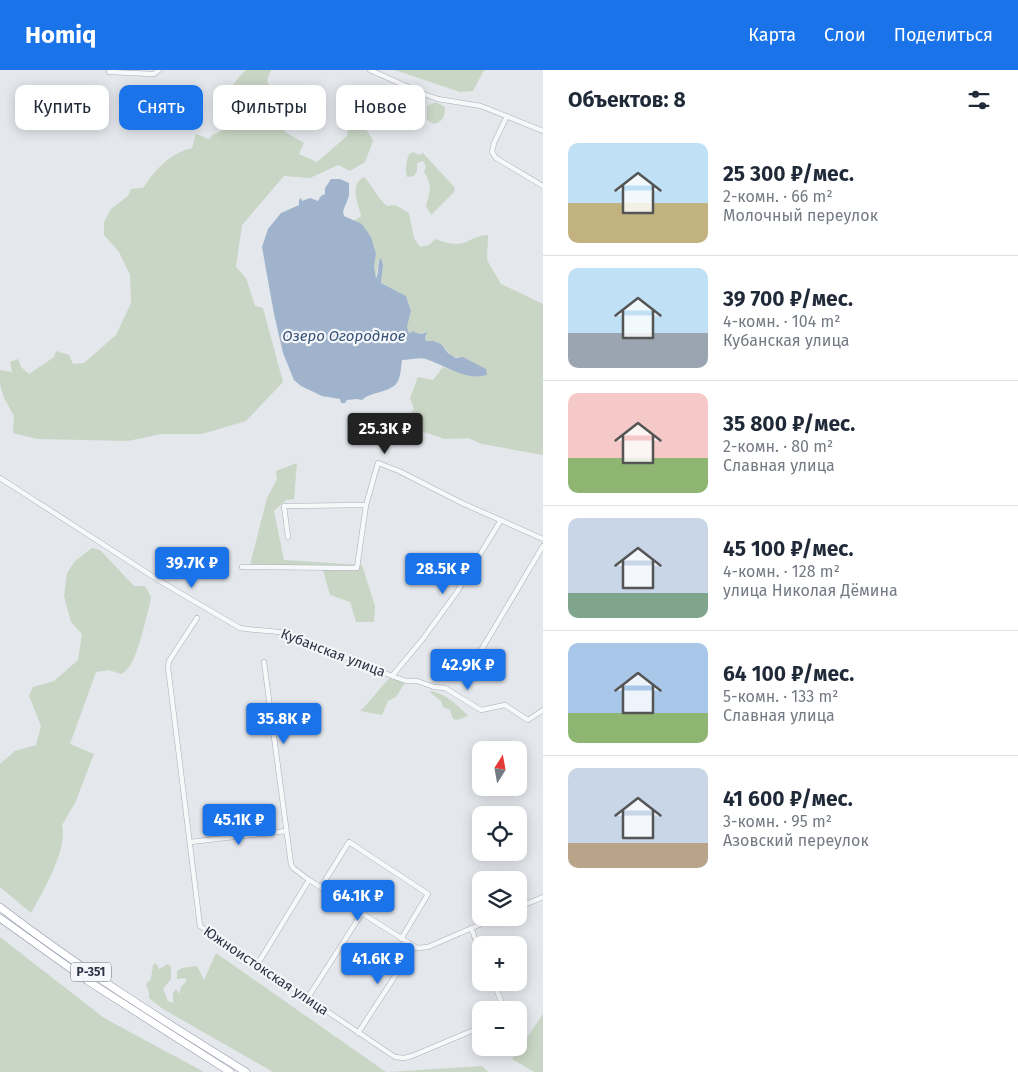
<!DOCTYPE html>
<html lang="ru">
<meta charset="utf-8">
<style>
body{margin:0;font-family:"Fira Sans",sans-serif;background:#f2f2f3;color:#1f2937;height:100vh;display:flex;flex-direction:column;font-size:19px;white-space:nowrap}
*{box-sizing:border-box;margin:0}
p{font-size:16px;color:#747a83}
.icon{flex:none;width:28px;height:28px;fill:none;stroke:currentColor;stroke-width:2;stroke-linecap:round;stroke-linejoin:round}
.map{position:relative;flex:1;overflow:hidden}
.sheet{display:flex;flex-direction:column;background:#fff;width:475px}
.sheet>*{flex:none}
.hud{position:absolute;left:15px;top:15px;width:452px;height:45px;display:flex;gap:10px}
.needle{width:32px;rotate:11deg}
.fabs{position:absolute;left:472px;top:671px;display:grid;gap:10px}
.fabs a{display:grid;place-items:center;width:55px;height:55px;border-radius:10px;background:#fff;box-shadow:0 2px 12px #0003;font-size:25px}
.price{position:absolute;translate:-50% -42px;padding:0 11px;border-radius:5px;background:#1a73e8;color:#fff;font-size:16px;line-height:32px;filter:drop-shadow(0 1px 2px #0008)}
.price::after{content:'';position:absolute;left:50%;top:30px;width:15px;height:11px;margin-left:-8px;background:inherit;clip-path:polygon(0 0,100% 0,50% 100%)}
.price.selected{background:#222;color:#fff}
ul{padding:0;list-style:none}
li{display:flex;align-items:center;gap:15px;height:125px;padding:0 25px}
li+li{border-top:1px solid #e0e1e3}
li span{display:grid;place-items:center;flex:none;width:140px;height:100px;border-radius:10px;color:#555}
li>.icon{margin-inline-start:auto}
span .icon{width:60px;height:60px;fill:#fffc;stroke-width:1}
li b{font-size:21px}
h2{display:flex;justify-content:space-between;align-items:center;height:60px;padding:0 25px;font-size:21px}
.chip{padding:0 18px;border-radius:10px;background:#fff;box-shadow:0 2px 12px #0003;font-size:18px;line-height:45px}
.chip.selected{background:#1a73e8;color:#fff}
header{display:flex;align-items:center;gap:30px;box-sizing:border-box;height:70px;padding:0 25px;background:#1a73e8;color:#fff}
header strong{font-size:24px}
nav{display:flex;gap:28px;margin-inline-start:auto;font-size:18px}
main{display:flex;flex:1;min-height:0}
.map>svg:first-child{display:block}
.green{fill:#c9d6c5}
.water{fill:#9fb4cc}
.lines{fill:none;stroke-linecap:round;stroke-linejoin:round}
.minor-casing{stroke:#a9aeb7;stroke-width:5.5}
.trunk-casing{stroke:#8b94a3;stroke-width:8}
.minor{stroke:#f7f8fa;stroke-width:4.5}
.trunk{stroke:#fff;stroke-width:7}
.labels{text-anchor:middle;dominant-baseline:central;stroke-width:4.5;stroke-linejoin:round;paint-order:stroke}
.shield{fill:#f4f6f9;stroke:#676e7b;stroke-width:1}
.shield-label{font-size:12px;font-weight:bold;fill:#2b3445}
.street-label{font-size:14px;fill:#2b3445;stroke:#f4f6f9}
.water-label{font-size:15px;font-style:italic;fill:#34527a;stroke:#f4f6f9}
</style>
<header>
<strong>Homiq</strong>
<nav><a>Карта</a><a>Слои</a><a>Поделиться</a></nav>
</header>
<main>
<div class="map">
<svg width="543" height="1002" viewBox="0 0 543 1002">
<rect width="100%" height="100%" fill="#e4e7ec"/>
<g class="green">
<path d="M246,0H271L267,10L285,62L304,73L299,84L317,92L347,66L348,57L343,50L347,46C360,52 367,58 373,71L365,92L350,101L338,95L310,108L284,106L242,155L236,197L246,208L255,236L263,238L283,312L246,351L202,364H161L128,371L38,369L13,363L14,346L4,328L0,314V300L12,302L10,292L18,289L21,297L29,304L54,287L56,281L69,285L73,294L84,293L116,265L131,233L130,205L119,182L104,165V152L111,139L128,126L131,119L143,118C156,99 169,84 192,78L196,64L209,69L212,65L221,61C223,33 225,21 246,0Z"/>
<polygon points="395,0 484,0 473,21 460,22"/>
<path d="M436,32L445,37C445,47 443,51 434,54L427,50V36Z"/>
<path d="M413,82L419,85L423,83L455,118L454,122L431,145L426,136C430,121 433,116 424,102L426,96L423,91L417,93V101L414,106L407,107C405,99 406,93 409,84Z"/>
<path d="M364,107C373,116 377,128 387,136L395,135L409,143L414,168L420,177L429,175L435,169C442,171 449,174 456,174C468,174 476,164 488,165L487,190L501,214L543,234V385L482,374L468,368L445,369L406,356L407,348L414,339L410,328L418,307L433,310L443,297L462,304L472,292C463,286 460,289 453,286C446,282 442,272 434,271C431,271 429,272 426,271L425,268L427,261L420,264L409,263L407,257L411,241L406,226L381,213L383,195L378,191L376,208L374,197L376,184L362,154L354,151L361,146C358,133 349,114 364,107Z"/>
<polygon points="297,393 294,429 286,430 274,441 284,490 362,495 375,536 374,552 356,552 350,532 330,525 323,500 250,495 267,428 277,409 276,401"/>
<path d="M92,478L100,480L134,516H145L151,527L150,533C145,550 137,598 121,604L109,600L96,602L70,674L94,684L75,733L62,755C68,779 43,822 31,843L0,817V694L15,681L36,675L41,656L29,626L33,617L54,611L78,590L82,564L71,552L64,526L67,503L75,491Z"/>
<path d="M392,606L406,611L396,627L388,631L382,645L360,641C372,630 380,617 392,606Z"/>
<path d="M432,621C447,625 458,635 468,646L457,650L453,649L450,640L443,637L441,631L430,622Z"/>
<polygon points="0,867 104,948 204,1002 0,1002"/>
<polygon points="216,883 386,1002 273,1002 163,939 149,928 149,923 146,914 151,909 153,895 156,893 159,899 168,894 171,897 171,909 163,919 168,931 173,933 173,923 176,919 179,924 181,917 187,910 184,908 177,909 177,901 182,898 197,896 204,910"/>
<polygon points="543,944 543,1002 534,1002 512,989"/>
<polygon points="482,996 488,1002 388,1002"/>
</g>
<path class="water" d="M331,109H340L349,113V126L343,141L344,146L362,154L371,167L376,184L374,197L376,208C380,202 376,194 381,188L383,195L381,213L406,226L411,241L407,257L409,263H411L412,261C417,263 422,266 427,261L425,268L426,271H434L441,274L448,283L456,288L463,287L486,299L487,305C465,311 447,296 426,289C420,287 410,290 402,290C401,296 401,305 398,311C392,323 371,321 362,330L357,329L347,330L345,333H341L340,329L322,326L301,316L294,310L283,283L274,244L262,177L268,159L281,143L299,135V130L301,128L302,131L310,128L318,131L321,126L325,124V118Z"/>
<g class="lines">
<defs>
<g id="minor">
<polyline points="370,0 424,24 438,29 481,36 543,61"/>
<polyline points="109,2 154,4 159,0"/>
<polyline points="507,46 494,73 492,82 496,88 543,116"/>
<path d="M0,408L163,513L240,558C255,561 270,560 285,563L392,606L406,611H417L434,617L445,618L481,640L505,635L528,650L543,640"/>
<polyline points="288,467 284,436 366,435 378,393 399,401 462,433 543,469"/>
<polyline points="242,497 357,498 366,435"/>
<polyline points="197,548 169,591 168,597 200,856 395,987 404,988 412,986 481,957"/>
<polyline points="264,592 291,794 293,798 309,810 417,878 428,877 495,848"/>
<polyline points="473,594 543,476"/>
<polyline points="392,606 422,570 457,522 501,450"/>
<polyline points="190,772 286,761"/>
<polyline points="321,817 349,772 428,824 401,869"/>
<polyline points="519,837 543,827"/>
<polyline points="471,858 481,883"/>
<polyline points="257,895 309,810"/>
<polyline points="493,912 505,940"/>
<polyline points="307,929 362,843"/>
<polyline points="358,963 414,877"/>
</g>
<g id="trunk">
<path d="M0,837C78,897 162,950 246,1002"/>
<polyline points="0,848 88,911 230,1002"/>
</g>
</defs>
<use href="#minor" class="minor-casing"/>
<use href="#trunk" class="trunk-casing"/>
<use href="#minor" class="minor"/>
<use href="#trunk" class="trunk"/>
</g>
<g class="labels">
<rect class="shield" x="71" y="892.5" width="40" height="19" rx="4"/>
<g class="shield-label">
<text x="91" y="902">Р-351</text>
</g>
<g class="street-label">
<text transform="translate(333 583) rotate(21)">Кубанская улица</text>
<text transform="translate(266 901) rotate(34)">Южноистокская улица</text>
</g>
<g class="water-label">
<text x="344" y="266">Озеро Огородное</text>
</g>
</g>
</svg>
<div class="fabs">
<a><svg class="needle" viewBox="-14 -14 28 28"><path d="M0-13l5 13h-10z" fill="#e53935"/><path d="M0 13l5-13h-10z" fill="#747a83"/></svg></a>
<a><svg class="icon" aria-label="locate" viewBox="0 0 24 24"><circle cx="12" cy="12" r="6"/><path d="M12 2v4M12 18v4M2 12h4M18 12h4"/></svg></a>
<a><svg class="icon" aria-label="layers" viewBox="0 0 24 24"><path d="M12 4l9 5-9 5-9-5zM3 14l9 5 9-5"/></svg></a>
<a>+</a>
<a>−</a>
</div>
<b class="price selected" style="left:385px;top:385px">25.3K ₽</b>
<b class="price" style="left:192px;top:519px">39.7K ₽</b>
<b class="price" style="left:443px;top:525px">28.5K ₽</b>
<b class="price" style="left:468px;top:621px">42.9K ₽</b>
<b class="price" style="left:284px;top:675px">35.8K ₽</b>
<b class="price" style="left:239px;top:776px">45.1K ₽</b>
<b class="price" style="left:358px;top:852px">64.1K ₽</b>
<b class="price" style="left:378px;top:915px">41.6K ₽</b>
<div class="hud">
<a class="chip">Купить</a>
<a class="chip selected">Снять</a>
<a class="chip">Фильтры</a>
<a class="chip">Новое</a>
</div>
</div>
<section class="sheet">
<h2>Объектов: 8<svg class="icon" aria-label="filters" viewBox="0 0 24 24"><path d="M4 7h16M4 17h16"/><circle cx="9" cy="7" r="2"/><circle cx="15" cy="17" r="2"/></svg></h2>
<ul>
<li><span style="background:linear-gradient(#bfe0f5 60%,#c2b280 0)"><svg class="icon" aria-label="home" viewBox="0 0 24 24"><path d="M3 11l9-7 9 7M6 9v11h12V9"/></svg></span><div><b>25 300 ₽/мес.</b><p>2-комн. · 66 m²</p><p>Молочный переулок</p></div></li>
<li><span style="background:linear-gradient(#bfe0f5 65%,#9aa5b1 0)"><svg class="icon" aria-label="home" viewBox="0 0 24 24"><path d="M3 11l9-7 9 7M6 9v11h12V9"/></svg></span><div><b>39 700 ₽/мес.</b><p>4-комн. · 104 m²</p><p>Кубанская улица</p></div></li>
<li><span style="background:linear-gradient(#f6c9c9 65%,#8fb573 0)"><svg class="icon" aria-label="home" viewBox="0 0 24 24"><path d="M3 11l9-7 9 7M6 9v11h12V9"/></svg></span><div><b>35 800 ₽/мес.</b><p>2-комн. · 80 m²</p><p>Славная улица</p></div></li>
<li><span style="background:linear-gradient(#c9d6e8 75%,#7fa58c 0)"><svg class="icon" aria-label="home" viewBox="0 0 24 24"><path d="M3 11l9-7 9 7M6 9v11h12V9"/></svg></span><div><b>45 100 ₽/мес.</b><p>4-комн. · 128 m²</p><p>улица Николая Дёмина</p></div></li>
<li><span style="background:linear-gradient(#a9c7e8 70%,#8fb573 0)"><svg class="icon" aria-label="home" viewBox="0 0 24 24"><path d="M3 11l9-7 9 7M6 9v11h12V9"/></svg></span><div><b>64 100 ₽/мес.</b><p>5-комн. · 133 m²</p><p>Славная улица</p></div></li>
<li><span style="background:linear-gradient(#c9d6e8 75%,#b9a48a 0)"><svg class="icon" aria-label="home" viewBox="0 0 24 24"><path d="M3 11l9-7 9 7M6 9v11h12V9"/></svg></span><div><b>41 600 ₽/мес.</b><p>3-комн. · 95 m²</p><p>Азовский переулок</p></div></li>
</ul>
</section>
</main>
